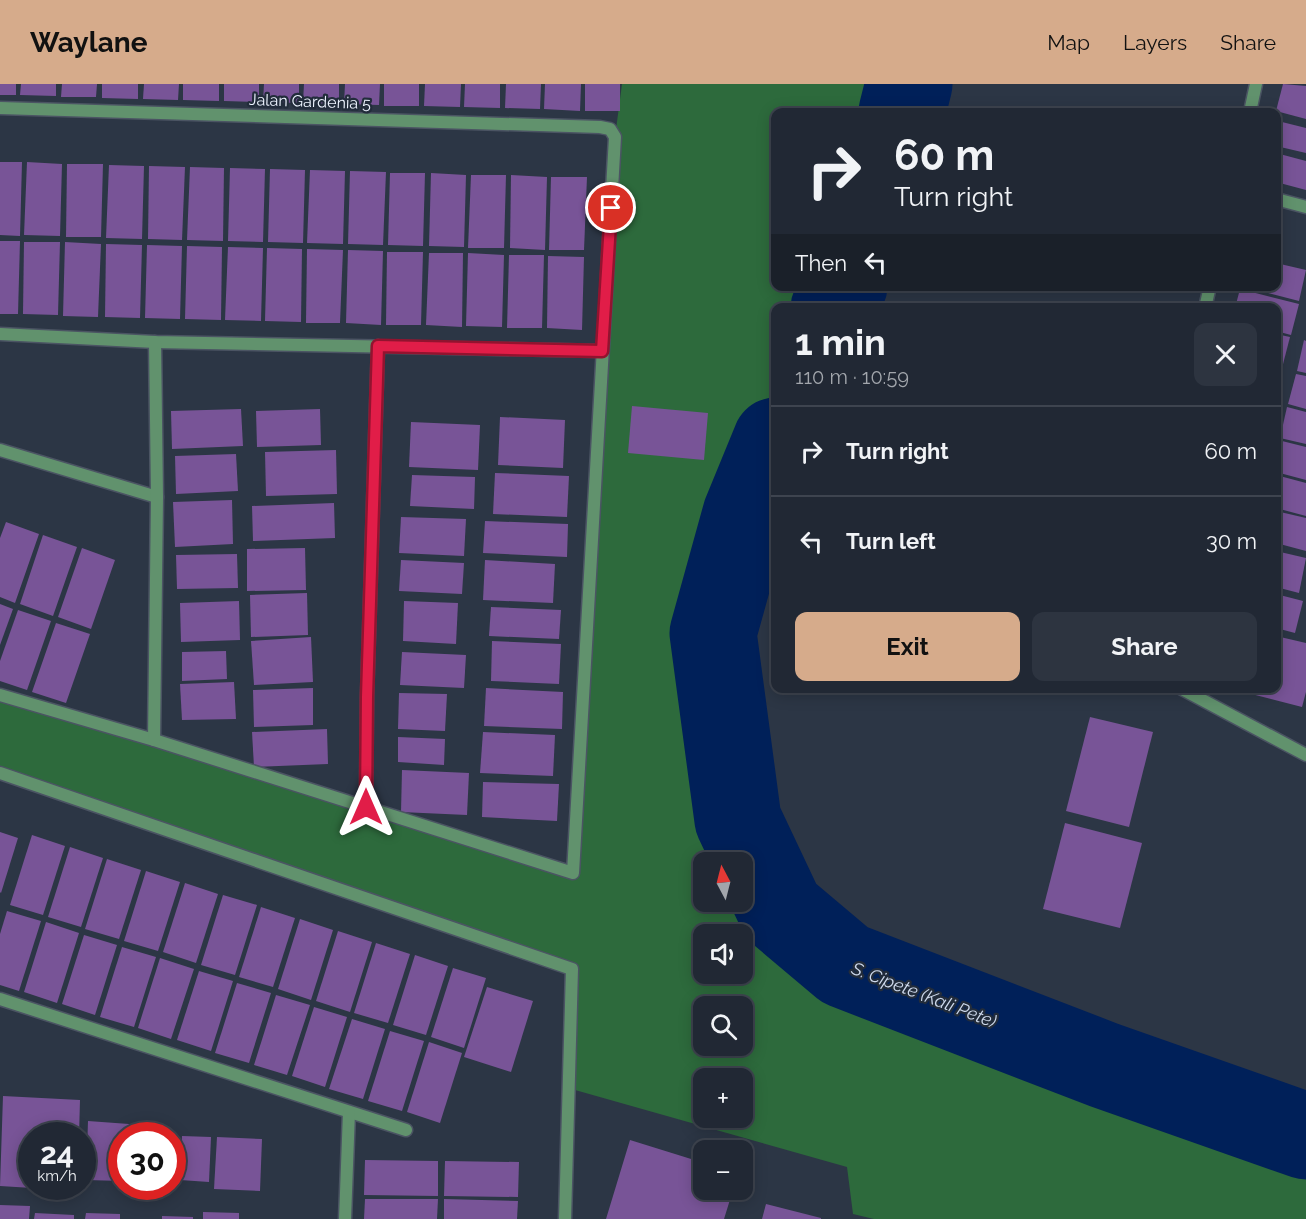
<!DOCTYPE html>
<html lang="en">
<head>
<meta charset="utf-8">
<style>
	body { margin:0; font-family:Raleway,sans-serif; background:#2d3440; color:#f1f3f6; height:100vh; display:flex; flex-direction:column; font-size:22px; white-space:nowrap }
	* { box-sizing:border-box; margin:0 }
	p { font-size:20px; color:#a2a6ac }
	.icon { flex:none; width:33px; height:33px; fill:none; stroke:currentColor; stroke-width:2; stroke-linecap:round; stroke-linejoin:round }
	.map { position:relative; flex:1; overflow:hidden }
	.drawer { position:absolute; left:771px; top:219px; width:510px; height:390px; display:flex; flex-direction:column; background:#212834; border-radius:12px; box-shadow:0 3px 15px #0003,0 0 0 2px #3e444f }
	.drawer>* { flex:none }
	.banner { position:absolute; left:771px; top:24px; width:510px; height:183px; border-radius:12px; box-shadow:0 3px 15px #0003,0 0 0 2px #3e444f; background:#212834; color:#f1f3f6; overflow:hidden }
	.needle { width:39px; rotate:353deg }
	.buttons { position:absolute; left:693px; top:768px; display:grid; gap:12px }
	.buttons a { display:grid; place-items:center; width:60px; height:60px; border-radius:12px; background:#212834; box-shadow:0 3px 15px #0003,0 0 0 2px #3e444f; font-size:30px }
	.speed { position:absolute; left:18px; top:1038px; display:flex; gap:12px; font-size:30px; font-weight:700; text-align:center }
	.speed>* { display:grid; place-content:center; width:78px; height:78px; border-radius:50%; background:#212834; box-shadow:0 3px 15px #0003,0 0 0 2px #3e444f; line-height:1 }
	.speed small { font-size:15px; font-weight:400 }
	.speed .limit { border:9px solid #d22; background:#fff; color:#111 }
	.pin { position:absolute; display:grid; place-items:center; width:51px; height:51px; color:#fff; margin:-26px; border:3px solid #fff; border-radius:50%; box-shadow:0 2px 6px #0007 }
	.me { position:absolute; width:66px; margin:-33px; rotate:0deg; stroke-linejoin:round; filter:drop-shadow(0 0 4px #0008) }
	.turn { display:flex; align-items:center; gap:21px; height:126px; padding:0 24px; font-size:27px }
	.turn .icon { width:78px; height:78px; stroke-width:2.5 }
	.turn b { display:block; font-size:42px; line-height:51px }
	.then { display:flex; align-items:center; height:57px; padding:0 24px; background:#0003; gap:12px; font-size:22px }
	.round { display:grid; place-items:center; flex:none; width:63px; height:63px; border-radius:12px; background:#2d3440 }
	.headline { display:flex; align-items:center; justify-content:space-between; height:102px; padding:0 24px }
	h1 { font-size:36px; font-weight:700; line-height:45px }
	.cta { display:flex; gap:12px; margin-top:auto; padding:12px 24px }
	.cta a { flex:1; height:69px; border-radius:12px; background:#d6ab8b; color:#111; font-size:24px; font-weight:700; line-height:69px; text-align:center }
	.cta a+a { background:#2d3440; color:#f1f3f6 }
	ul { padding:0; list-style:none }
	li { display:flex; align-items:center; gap:18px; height:90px; padding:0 24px; border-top:2px solid #3e444f }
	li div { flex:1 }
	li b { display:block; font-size:22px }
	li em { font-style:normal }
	header { display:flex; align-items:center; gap:36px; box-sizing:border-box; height:84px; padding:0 30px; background:#d6ab8b; color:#111 }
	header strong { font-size:28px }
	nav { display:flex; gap:33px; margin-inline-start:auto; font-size:21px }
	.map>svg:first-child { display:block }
	.green { fill:#2d6a3c; fill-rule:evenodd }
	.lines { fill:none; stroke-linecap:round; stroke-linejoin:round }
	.river { stroke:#002059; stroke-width:87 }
	.building { fill:#785497 }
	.street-casing { stroke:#4b5463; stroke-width:15 }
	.street { stroke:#61926d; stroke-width:12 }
	.route-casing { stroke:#92132f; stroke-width:15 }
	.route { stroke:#e11d48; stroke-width:10 }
	.labels { text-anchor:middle; stroke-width:4.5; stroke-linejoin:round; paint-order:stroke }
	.street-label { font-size:16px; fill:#edf3fe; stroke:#222c3b }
	.water-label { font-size:18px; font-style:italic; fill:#cfdaed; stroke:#222c3b }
</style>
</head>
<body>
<header>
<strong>Waylane</strong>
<nav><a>Map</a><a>Layers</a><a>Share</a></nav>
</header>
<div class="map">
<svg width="1306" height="1135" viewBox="0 0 1306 1135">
	<rect width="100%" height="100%" fill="#2c3645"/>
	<path class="green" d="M622,0h285l-6,28h-125v174l68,1 -9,20 -59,1 -1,135 -12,28 -50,162 25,187 43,91 64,54 461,165v89h-432l-21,-5 -6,-47 -279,-79 3,-119 -571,-196v-78l573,178 42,-736zM704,778h38v40h-38zM704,850h38v40h-38zM704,922h38v40h-38zM704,994h38v40h-38z"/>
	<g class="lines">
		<g class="river">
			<polyline points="902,28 909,0"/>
			<polyline points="834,224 844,202"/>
			<polyline points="776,357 746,430 713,549 738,736 781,827 845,881 1104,981 1306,1052"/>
		</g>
	</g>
	<g class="building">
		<rect x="0" y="0" width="16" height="11"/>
		<polygon points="21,0 56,0 56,12 20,11"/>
		<polygon points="62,0 97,0 96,13 61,13"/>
		<polygon points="102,0 138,0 138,15 102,14"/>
		<polygon points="144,0 179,0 178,16 143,15"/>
		<polygon points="183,0 219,0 219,17 183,16"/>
		<polygon points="224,0 259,0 259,18 224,17"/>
		<polygon points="264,0 299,0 299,19 263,18"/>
		<polygon points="304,0 339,0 339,20 303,19"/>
		<polygon points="345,0 380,0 379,21 344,20"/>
		<rect x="384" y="0" width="35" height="22"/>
		<polygon points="425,0 461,0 460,23 424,22"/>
		<polygon points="465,0 500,0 500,24 464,23"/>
		<polygon points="506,0 541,0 540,25 505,24"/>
		<polygon points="545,0 581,0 580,27 544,25"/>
		<rect x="585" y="0" width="35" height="27"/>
		<polygon points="1283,0 1306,2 1306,35 1276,27"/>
		<polygon points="1278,37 1306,44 1306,69 1276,62"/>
		<polygon points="1276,69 1306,77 1306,106 1276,98"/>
		<polygon points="0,78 22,78 20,152 0,151"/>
		<polygon points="27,78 62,80 60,152 24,151"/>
		<polygon points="67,80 103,80 101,153 66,153"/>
		<polygon points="109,81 144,82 142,155 106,154"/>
		<polygon points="149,82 185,83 182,156 148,155"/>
		<polygon points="190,83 224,84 223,157 187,156"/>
		<polygon points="230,84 265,85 263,158 228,157"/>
		<polygon points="270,85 305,86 303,159 268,158"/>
		<polygon points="310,86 345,87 343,160 307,159"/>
		<polygon points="350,87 386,88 383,161 348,160"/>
		<polygon points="390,89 425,89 423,162 388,161"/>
		<polygon points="431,89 466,91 464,163 429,162"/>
		<polygon points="471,91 506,91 504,164 468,164"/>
		<polygon points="511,91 547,93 545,166 510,164"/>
		<polygon points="551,93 587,93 584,166 549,166"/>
		<polygon points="0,157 20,157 18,230 0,230"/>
		<polygon points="24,158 60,158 58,231 23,230"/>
		<polygon points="65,158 101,160 98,233 63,232"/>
		<polygon points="106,160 142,161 140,234 105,233"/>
		<polygon points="147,161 182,162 180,235 145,234"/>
		<polygon points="187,162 222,163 221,236 185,235"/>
		<polygon points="228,163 263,164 261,237 225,236"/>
		<polygon points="267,164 302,165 301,238 265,237"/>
		<polygon points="307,165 343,166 340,239 306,239"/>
		<polygon points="348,166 383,167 381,241 346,239"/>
		<polygon points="387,168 423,168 421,241 386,241"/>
		<polygon points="429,169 463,169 462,243 426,241"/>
		<polygon points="468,169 504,171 502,243 466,242"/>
		<polygon points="509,171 544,171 542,244 507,244"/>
		<polygon points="548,172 584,173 582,246 547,244"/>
		<polygon points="1276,179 1306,186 1299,217 1245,203 1276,202"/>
		<polygon points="1240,205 1299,220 1291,251 1276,247 1276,224 1235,224"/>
		<polygon points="1276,250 1290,253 1282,284 1276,282"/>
		<polygon points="1304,256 1306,257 1306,289 1297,287"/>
		<polygon points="1276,285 1282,286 1277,304 1276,304"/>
		<polygon points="1296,290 1306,292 1306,325 1288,320"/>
		<polygon points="632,322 708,329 704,376 628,369"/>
		<polygon points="1287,323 1306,328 1306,360 1280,354"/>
		<polygon points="241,325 243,362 172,365 171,327"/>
		<polygon points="320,325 321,361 257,363 256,327"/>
		<polygon points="500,333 565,336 563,384 498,381"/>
		<polygon points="411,338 480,341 478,386 409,383"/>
		<polygon points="1278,356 1306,363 1306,396 1276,388"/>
		<polygon points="336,366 337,410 266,412 265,368"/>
		<polygon points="236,370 238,407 176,410 175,372"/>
		<polygon points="495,389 569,392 567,433 493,430"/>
		<polygon points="412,391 475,393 474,425 410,422"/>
		<polygon points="1276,391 1306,399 1306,432 1276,424"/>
		<polygon points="232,416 233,460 175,463 173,418"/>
		<polygon points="334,419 335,454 253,457 252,422"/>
		<polygon points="1276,427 1306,434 1306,467 1276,459"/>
		<polygon points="401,433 466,435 464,472 399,469"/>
		<polygon points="485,437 568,440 567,473 483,469"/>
		<polygon points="6,438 39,450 15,519 0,513 0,454"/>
		<polygon points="43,451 77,463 53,532 20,520"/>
		<polygon points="82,464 115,476 91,545 58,533"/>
		<polygon points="305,464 306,506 247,507 247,465"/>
		<polygon points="1276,467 1306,474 1299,509 1276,503"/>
		<polygon points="237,470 238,504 177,505 176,471"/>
		<polygon points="401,476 464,479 462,510 399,507"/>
		<polygon points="485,476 555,480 553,519 483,516"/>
		<polygon points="307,509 308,551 251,553 250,511"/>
		<polygon points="1276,510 1303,517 1295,549 1276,544"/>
		<polygon points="239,517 240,556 181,558 180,519"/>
		<polygon points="404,517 458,519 456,560 403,557"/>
		<polygon points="0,520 13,525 0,561"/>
		<polygon points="491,523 561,526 559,555 489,552"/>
		<polygon points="18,526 51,537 27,606 0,597 0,577"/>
		<polygon points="56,539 90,550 66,619 32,608"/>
		<polygon points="1276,552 1306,559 1306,608 1302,623 1232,605 1276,604"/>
		<polygon points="311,553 313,598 254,601 251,557"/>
		<polygon points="492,557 561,560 559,600 491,597"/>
		<polygon points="226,567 227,595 182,597 182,568"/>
		<polygon points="402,568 466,571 464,604 400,601"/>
		<polygon points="234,598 236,635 182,636 180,600"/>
		<polygon points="313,604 313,641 254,643 253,606"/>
		<polygon points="486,604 563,608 562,645 484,642"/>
		<polygon points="399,609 447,610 445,647 398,645"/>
		<polygon points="1090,633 1153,648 1129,743 1066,727"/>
		<polygon points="327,645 328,680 254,683 252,648"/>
		<polygon points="483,648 555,651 553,692 480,689"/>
		<polygon points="398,653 445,655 444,681 398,678"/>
		<polygon points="402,686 469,689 467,731 401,728"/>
		<polygon points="483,698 559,700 557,737 482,733"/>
		<polygon points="1065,739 1142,759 1120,844 1043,825"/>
		<polygon points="0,748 18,754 1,809 0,808"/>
		<polygon points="32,751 65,762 43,831 10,821"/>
		<polygon points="70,763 103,774 81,843 48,833"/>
		<polygon points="107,775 141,786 119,855 85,845"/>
		<polygon points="146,787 180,798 158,867 124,857"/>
		<polygon points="185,799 218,810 196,879 163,868"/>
		<polygon points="223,811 257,821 235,891 201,881"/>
		<polygon points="261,823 295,834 273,903 239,893"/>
		<polygon points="7,827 41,837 19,907 0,901 0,850"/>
		<polygon points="300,835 333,846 311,916 278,905"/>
		<polygon points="46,838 79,849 57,919 24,908"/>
		<polygon points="338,847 372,858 350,928 316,917"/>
		<polygon points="84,851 117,861 95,931 62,920"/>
		<polygon points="376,859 410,870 388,939 354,929"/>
		<polygon points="122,863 156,873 134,943 100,933"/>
		<polygon points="415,871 448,882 426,951 393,941"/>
		<polygon points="160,874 194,885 171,955 138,944"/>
		<polygon points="453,884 486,894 464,964 431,953"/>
		<polygon points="199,887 233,897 211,967 177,956"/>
		<polygon points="237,899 271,909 249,979 215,969"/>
		<polygon points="487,903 533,917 511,988 464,973"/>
		<polygon points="276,911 310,921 287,991 254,981"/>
		<polygon points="314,923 347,933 325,1003 292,992"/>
		<polygon points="352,935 385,945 363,1015 329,1005"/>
		<polygon points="390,947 424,957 402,1027 368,1017"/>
		<polygon points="429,958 462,969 440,1039 407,1028"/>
		<polygon points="3,1012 80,1016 79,1052 32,1052 32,1104 0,1102"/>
		<polygon points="88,1037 129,1040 129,1052 122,1052 122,1097 86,1096"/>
		<polygon points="134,1048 177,1050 177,1052 134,1052"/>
		<polygon points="182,1052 211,1053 209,1098 180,1096"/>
		<polygon points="217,1053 262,1055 260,1107 214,1105"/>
		<polygon points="630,1056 704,1079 704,1106 733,1106 724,1135 606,1135"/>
		<polygon points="365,1076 438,1077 438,1112 364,1111"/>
		<polygon points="445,1077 519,1078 518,1113 444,1112"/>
		<polygon points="47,1102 77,1102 77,1106 47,1104"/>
		<polygon points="365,1115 438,1115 437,1135 364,1135"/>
		<polygon points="444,1115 518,1117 517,1135 444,1135"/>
		<polygon points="766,1120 821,1134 821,1135 762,1135"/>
		<polygon points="0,1121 30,1122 29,1135 0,1135"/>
		<polygon points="203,1128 239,1129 239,1135 203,1135"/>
		<polygon points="35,1129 74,1131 74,1135 34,1135"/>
		<polygon points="86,1129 120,1130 120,1135 85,1135"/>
		<polygon points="162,1132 193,1133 193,1135 162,1135"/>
	</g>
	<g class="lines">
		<g class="street-casing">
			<g id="street">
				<polyline points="0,24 600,43 610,45 615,53 573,789 154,656 0,611"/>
				<polyline points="1250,28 1256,0"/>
				<polyline points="1276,115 1306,123"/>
				<polyline points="1205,224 1210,202"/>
				<polyline points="0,250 155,258 602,267"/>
				<polyline points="0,366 157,413"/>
				<polyline points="1180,604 1306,671"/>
				<polyline points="154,656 157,413 155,258"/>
				<polyline points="0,689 572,885 565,1135"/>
				<polyline points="366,723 367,613 378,262"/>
				<polyline points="0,915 406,1046"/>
				<polyline points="345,1135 349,1028"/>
			</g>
		</g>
		<use href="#street" class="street"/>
	</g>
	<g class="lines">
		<g class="route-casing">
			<polyline id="route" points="366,723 367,613 378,262 602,267 611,124"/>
		</g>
		<use href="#route" class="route"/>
	</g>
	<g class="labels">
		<g class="street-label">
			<text transform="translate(310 17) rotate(2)" y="6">Jalan Gardenia 5</text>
		</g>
		<g class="water-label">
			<text transform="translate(924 911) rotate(21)" y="6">S. Cipete (Kali Pete)</text>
		</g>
	</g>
</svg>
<div class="buttons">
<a><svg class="needle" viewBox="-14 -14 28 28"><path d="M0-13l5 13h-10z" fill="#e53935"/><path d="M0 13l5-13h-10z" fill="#a2a6ac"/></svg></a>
<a><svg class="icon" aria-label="sound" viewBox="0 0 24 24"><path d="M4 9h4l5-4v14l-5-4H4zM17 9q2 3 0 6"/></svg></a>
<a><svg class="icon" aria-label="search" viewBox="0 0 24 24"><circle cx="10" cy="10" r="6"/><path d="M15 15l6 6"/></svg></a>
<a>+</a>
<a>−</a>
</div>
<div class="speed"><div>24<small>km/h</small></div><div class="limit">30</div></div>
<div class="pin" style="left:611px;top:124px;background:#d93025"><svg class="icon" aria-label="arrive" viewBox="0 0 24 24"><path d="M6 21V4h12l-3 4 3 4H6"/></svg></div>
<svg class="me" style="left:366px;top:723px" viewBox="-20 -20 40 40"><path d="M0-17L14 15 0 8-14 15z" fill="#e11d48" stroke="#fff" stroke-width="4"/></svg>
<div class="banner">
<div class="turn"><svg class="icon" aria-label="right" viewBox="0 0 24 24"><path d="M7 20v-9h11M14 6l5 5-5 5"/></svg><div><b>60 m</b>Turn right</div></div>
<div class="then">Then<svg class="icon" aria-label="left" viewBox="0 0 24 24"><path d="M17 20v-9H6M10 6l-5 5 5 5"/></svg></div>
</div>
<section class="drawer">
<div class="headline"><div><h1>1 min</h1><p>110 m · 10:59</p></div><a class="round"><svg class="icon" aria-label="close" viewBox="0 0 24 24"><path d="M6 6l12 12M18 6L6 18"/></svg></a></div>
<ul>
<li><svg class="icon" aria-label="right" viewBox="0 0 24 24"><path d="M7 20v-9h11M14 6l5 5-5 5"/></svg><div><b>Turn right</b></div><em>60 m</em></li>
<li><svg class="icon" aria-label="left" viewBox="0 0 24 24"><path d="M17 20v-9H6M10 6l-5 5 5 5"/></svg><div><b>Turn left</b></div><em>30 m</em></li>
</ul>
<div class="cta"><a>Exit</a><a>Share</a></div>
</section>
</div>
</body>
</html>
